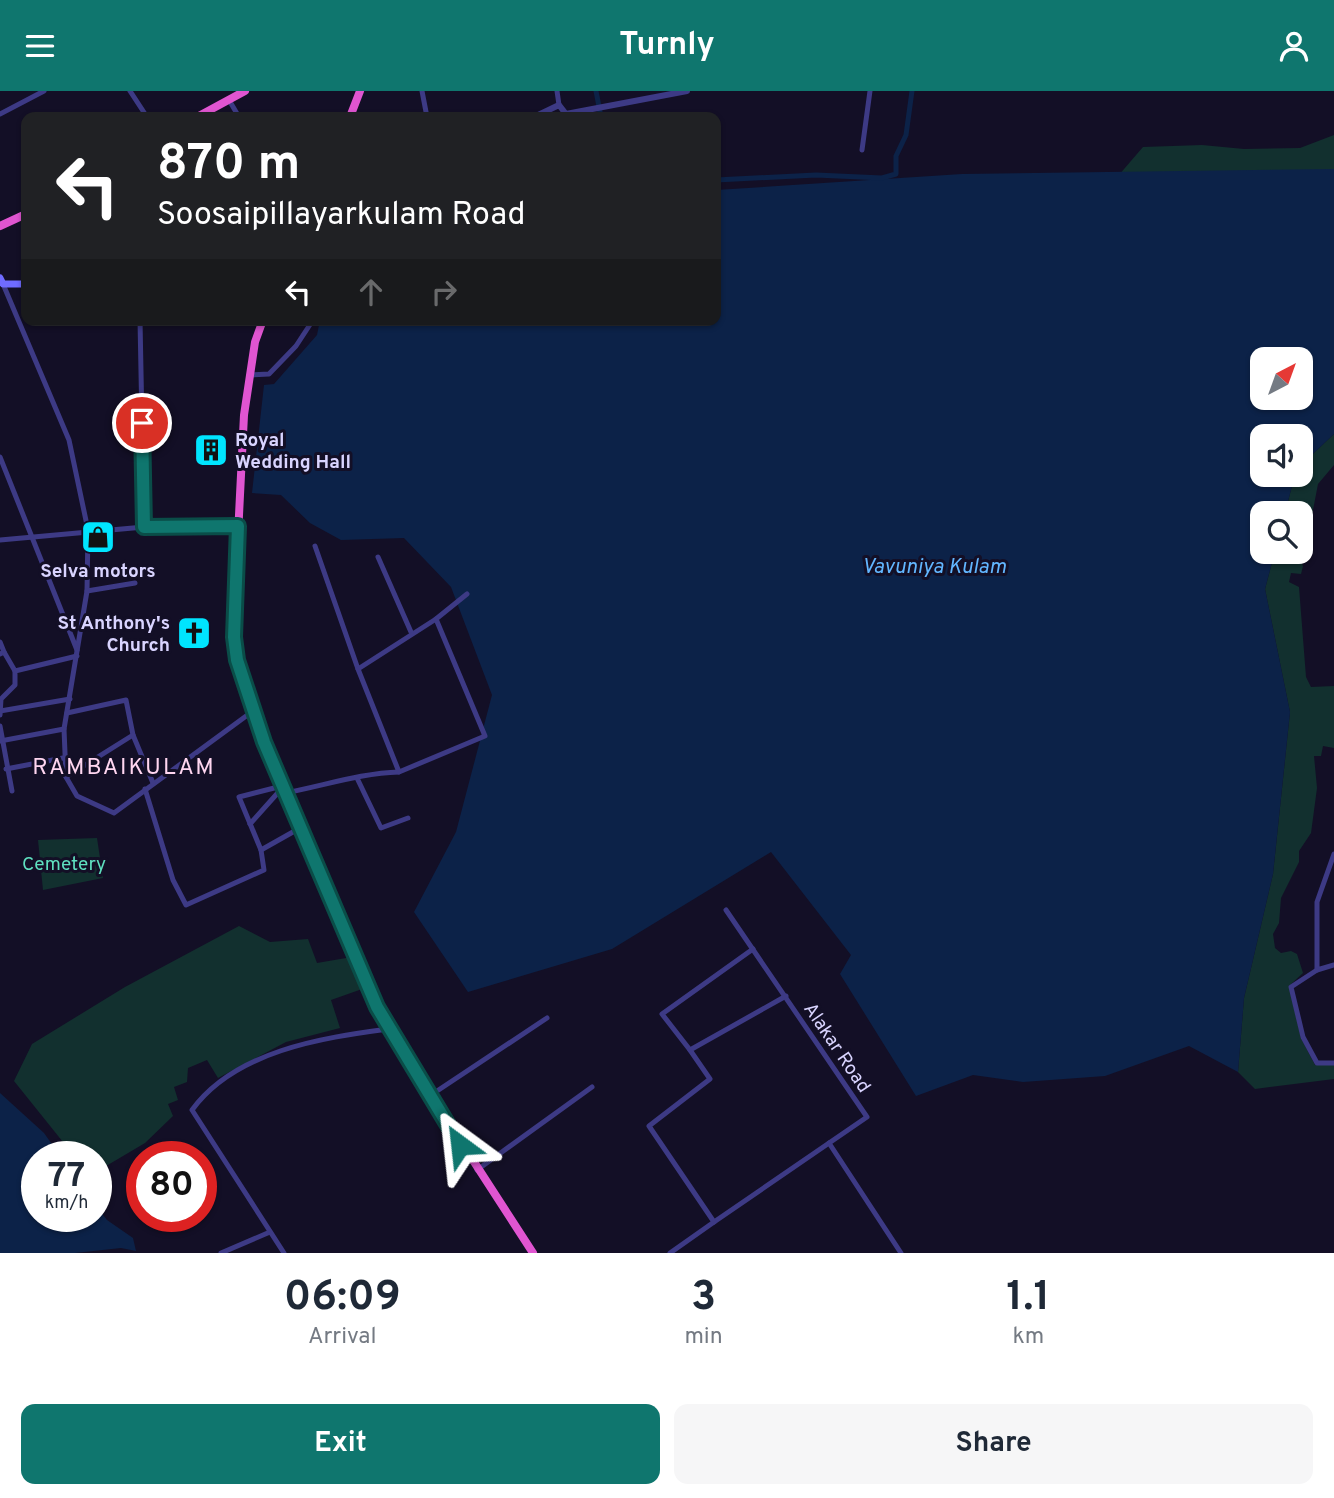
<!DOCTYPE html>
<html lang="en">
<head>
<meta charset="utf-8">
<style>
	body { margin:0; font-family:Overpass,sans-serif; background:#f6f6f7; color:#1f2937; height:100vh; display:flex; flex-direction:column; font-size:26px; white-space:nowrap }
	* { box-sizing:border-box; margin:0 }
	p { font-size:23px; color:#747a83 }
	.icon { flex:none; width:38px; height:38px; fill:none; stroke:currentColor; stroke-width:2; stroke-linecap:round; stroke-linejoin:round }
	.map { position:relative; height:1162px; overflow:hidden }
	.panel { display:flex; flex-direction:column; background:#fff; flex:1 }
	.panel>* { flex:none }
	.banner { position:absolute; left:21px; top:21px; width:700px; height:214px; border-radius:14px; box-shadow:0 2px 5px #0004; background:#202124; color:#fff; overflow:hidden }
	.needle { width:46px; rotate:41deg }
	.buttons { position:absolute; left:1250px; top:256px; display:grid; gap:14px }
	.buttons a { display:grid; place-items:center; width:63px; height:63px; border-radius:14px; background:#fff; box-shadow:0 2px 5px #0004; font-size:35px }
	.speed { position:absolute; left:21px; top:1050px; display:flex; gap:14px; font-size:35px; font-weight:700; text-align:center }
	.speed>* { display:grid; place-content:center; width:91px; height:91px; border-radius:50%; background:#fff; box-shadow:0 2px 5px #0004; line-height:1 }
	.speed small { font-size:18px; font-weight:400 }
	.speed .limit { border:10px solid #d22; background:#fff; color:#111 }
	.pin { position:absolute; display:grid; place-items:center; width:60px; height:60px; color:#fff; margin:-30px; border:4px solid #fff; border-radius:50%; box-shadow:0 2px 7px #0007 }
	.me { position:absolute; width:77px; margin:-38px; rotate:330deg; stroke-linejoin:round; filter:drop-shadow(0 0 5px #0008) }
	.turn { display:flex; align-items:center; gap:24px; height:147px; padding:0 21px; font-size:32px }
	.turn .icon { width:91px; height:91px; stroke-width:2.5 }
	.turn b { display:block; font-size:49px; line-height:60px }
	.lanes { display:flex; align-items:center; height:66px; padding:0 21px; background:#0003; justify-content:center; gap:35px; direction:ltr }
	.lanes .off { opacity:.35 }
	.eta { display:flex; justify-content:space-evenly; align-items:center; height:119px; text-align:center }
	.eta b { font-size:42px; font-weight:700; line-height:49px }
	.action { display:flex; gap:14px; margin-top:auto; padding:14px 21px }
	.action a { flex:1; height:80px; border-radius:14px; background:#0f766e; color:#fff; font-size:28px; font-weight:700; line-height:80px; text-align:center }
	.action a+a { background:#f6f6f7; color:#1f2937 }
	header { display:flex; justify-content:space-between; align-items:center; height:91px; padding:0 21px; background:#0f766e; color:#fff; font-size:32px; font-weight:700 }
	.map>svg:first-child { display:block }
	.green { fill:#12302f }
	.water { fill:#0c2248; fill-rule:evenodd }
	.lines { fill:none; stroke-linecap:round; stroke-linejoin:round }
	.canal { stroke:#0c2248; stroke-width:5 }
	.minor { stroke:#3d3a85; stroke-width:5 }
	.tertiary { stroke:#3d3a85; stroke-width:6 }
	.secondary { stroke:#6f6bff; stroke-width:7 }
	.trunk { stroke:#e055d1; stroke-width:8 }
	.route-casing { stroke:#0a4d48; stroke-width:18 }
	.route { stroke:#0f766e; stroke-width:12 }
	.labels { text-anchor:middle; stroke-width:6; stroke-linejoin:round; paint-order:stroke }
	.poi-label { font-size:19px; font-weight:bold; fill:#d9d4ff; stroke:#130f26; text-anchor:start }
	.park-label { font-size:19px; fill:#5fe0c0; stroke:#130f26 }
	.street-label { font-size:19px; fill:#d9d4ff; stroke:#130f26 }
	.water-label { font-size:21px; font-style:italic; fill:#62b6ff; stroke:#130f26 }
	.quarter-label { font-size:23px; letter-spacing:2px; fill:#ffd6f0; stroke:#130f26 }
</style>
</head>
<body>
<header><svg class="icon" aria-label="menu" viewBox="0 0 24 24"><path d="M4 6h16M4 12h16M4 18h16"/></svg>Turnly<svg class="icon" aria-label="person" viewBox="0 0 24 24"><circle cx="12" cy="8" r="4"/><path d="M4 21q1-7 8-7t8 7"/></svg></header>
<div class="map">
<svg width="1334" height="1162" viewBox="0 0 1334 1162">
	<rect width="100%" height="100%" fill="#130f26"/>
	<g class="green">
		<polygon points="1334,44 1334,96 1118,85 1143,56 1202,54 1244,58 1300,57"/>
		<polygon points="1334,343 1334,374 1318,393 1308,445 1300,452 1300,422 1285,422 1295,383 1300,383 1300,375"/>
		<polygon points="1275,460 1296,460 1303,475 1301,483 1291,482 1289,491 1299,496 1306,586 1311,596 1334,595 1334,657 1323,655 1321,665 1314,665 1317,697 1311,742 1299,760 1299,771 1281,807 1279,832 1273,843 1275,857 1281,862 1291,860 1297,863 1303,882 1289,895 1301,947 1315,974 1334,974 1334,988 1255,998 1238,981 1244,907 1273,783 1290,621 1265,498"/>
		<polygon points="97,747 103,787 43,799 38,749"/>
		<polygon points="239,835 270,851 308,848 317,872 352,866 365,897 331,909 340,937 286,951 218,987 207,969 188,977 187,991 174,996 178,1009 168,1013 173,1025 145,1052 96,1081 96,1066 75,1066 14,990 32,953 125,896"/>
	</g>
	<g class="water">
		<path d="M1334,78v265l-34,32v-30h-38v38h33l-10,39h-23v38h13l-10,38 25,123 -17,162 -29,124 -6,74 -49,-26 -84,30 -82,6 -50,-7 -57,21 -76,-122 11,-19 -80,-103 -159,97 -144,43 -54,-80 42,-80 36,-137 -41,-108 -47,-49 -63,2 -31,-17 -29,-28 -29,-2 12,-108 10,-1 43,-49 3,-15h396v-130l246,-16zM1262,268h38v38h-38z"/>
		<polygon points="0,1002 44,1042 61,1066 37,1066 37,1125 96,1125 96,1115 107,1129 133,1147 136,1160 121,1157 75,1162 0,1162"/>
	</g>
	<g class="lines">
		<g class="canal">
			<polyline points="596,0 601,26"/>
			<polyline points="716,89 816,84 882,87 896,83 896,65 906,44 912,0"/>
		</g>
		<g class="minor">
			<polyline points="130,0 147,26"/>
			<polyline points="422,0 427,26"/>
			<polyline points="557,0 559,14"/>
			<polyline points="229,9 239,26"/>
			<polyline points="0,23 44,0"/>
			<polyline points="862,59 870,0"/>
			<polyline points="3,193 69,349 88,439 87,500 64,638 66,686 77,705 114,722 253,620"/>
			<polyline points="140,229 144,436"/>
			<polyline points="249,284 269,283 296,255 313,229"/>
			<polyline points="0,366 77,559"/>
			<polyline points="0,449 144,436 238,435"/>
			<polyline points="315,455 358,578"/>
			<polyline points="378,466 411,541"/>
			<polyline points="87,500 135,492"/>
			<polyline points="0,551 4,561 0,563"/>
			<polyline points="4,561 15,580"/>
			<polyline points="0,620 70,608"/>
			<polyline points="67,622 126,609 133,644 153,692"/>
			<polyline points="0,624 1,608 15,594 15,580 77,565"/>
			<polyline points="0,635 12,700"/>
			<polyline points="0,650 64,638"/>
			<polyline points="6,678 63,667"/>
			<polyline points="399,681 485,645 436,528"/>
			<polyline points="66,686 133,644"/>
			<polyline points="357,687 381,737 408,727"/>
			<polyline points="145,698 173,789 186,814 264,779 261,759 239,706 282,695"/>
			<path d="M285,702c38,-7 76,-20 114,-21l-41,-103 78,-50 31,-25"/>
			<polyline points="250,733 283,696"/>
			<polyline points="261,759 300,737"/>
			<polyline points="1334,763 1317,811 1317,879 1334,874"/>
			<polyline points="1317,879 1291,896 1303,946 1317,972 1334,972"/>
			<polyline points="690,959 662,923 753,858"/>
			<polyline points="431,1004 547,927"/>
			<polyline points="829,1052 901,1162"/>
			<polyline points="477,1079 592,996"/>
			<polyline points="714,1131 867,1026 726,819"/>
			<polyline points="221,1162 270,1141"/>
			<path d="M284,1162l-92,-143c43,-59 129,-72 196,-81"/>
			<polyline points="670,1162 714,1131 649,1035 710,988 690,959 786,905"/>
		</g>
		<polyline class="tertiary" points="534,26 559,14 566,23 687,0"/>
		<polyline class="secondary" points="0,187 3,193 26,193"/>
		<g class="trunk">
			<polyline points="197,26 245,0"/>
			<polyline points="350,26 360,0"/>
			<polyline points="0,135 26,123"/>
			<polyline points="263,229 255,251 244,324 234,524 238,569 264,651 388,938 533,1162"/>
		</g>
	</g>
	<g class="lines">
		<g class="route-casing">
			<polyline id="route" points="142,332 144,436 238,435 234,546 237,569 264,651 377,916 460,1054"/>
		</g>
		<use href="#route" class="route"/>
	</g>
	<defs>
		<g id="building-square" transform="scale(1.75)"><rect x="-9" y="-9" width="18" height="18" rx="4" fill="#00e5ff" stroke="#130f26"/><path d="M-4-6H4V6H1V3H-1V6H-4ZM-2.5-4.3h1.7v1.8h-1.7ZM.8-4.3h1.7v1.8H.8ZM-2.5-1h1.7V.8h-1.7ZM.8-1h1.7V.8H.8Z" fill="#111"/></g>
		<g id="shop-square" transform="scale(1.75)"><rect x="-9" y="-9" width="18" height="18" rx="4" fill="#00e5ff" stroke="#130f26"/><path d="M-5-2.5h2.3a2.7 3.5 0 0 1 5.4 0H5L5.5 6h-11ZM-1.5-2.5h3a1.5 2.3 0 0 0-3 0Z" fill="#111"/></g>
		<g id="church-square" transform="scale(1.75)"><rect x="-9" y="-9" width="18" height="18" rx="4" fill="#00e5ff" stroke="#130f26"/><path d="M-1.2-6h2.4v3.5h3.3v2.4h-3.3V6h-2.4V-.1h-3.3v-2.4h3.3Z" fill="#111"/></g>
	</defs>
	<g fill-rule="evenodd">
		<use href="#building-square" x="211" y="359"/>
		<use href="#shop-square" x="98" y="446"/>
		<use href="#church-square" x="194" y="542"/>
	</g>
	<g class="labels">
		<g class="poi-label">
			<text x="235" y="355">Royal<tspan x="235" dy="22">Wedding Hall</tspan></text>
			<text x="98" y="486" text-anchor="middle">Selva motors</text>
			<text x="170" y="538" text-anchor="end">St Anthony's<tspan x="170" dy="22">Church</tspan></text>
		</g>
		<g class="park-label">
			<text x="64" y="779">Cemetery</text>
		</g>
		<g class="street-label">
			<text transform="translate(838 956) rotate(56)" y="7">Alakar Road</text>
		</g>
		<g class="water-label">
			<text x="934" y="482">Vavuniya Kulam</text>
		</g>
		<g class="quarter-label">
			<text x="124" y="683">RAMBAIKULAM</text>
		</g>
	</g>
</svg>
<div class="buttons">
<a><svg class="needle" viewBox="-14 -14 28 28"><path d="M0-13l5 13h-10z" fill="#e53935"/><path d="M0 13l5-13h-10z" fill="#747a83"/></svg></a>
<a><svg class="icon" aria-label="sound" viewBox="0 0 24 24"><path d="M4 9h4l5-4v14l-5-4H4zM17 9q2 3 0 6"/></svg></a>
<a><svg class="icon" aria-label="search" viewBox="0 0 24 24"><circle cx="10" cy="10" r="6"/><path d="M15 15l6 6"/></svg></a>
</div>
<div class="speed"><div>77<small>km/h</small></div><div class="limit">80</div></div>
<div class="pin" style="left:142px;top:332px;background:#d93025"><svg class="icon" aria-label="arrive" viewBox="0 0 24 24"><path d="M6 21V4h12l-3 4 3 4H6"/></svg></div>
<svg class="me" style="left:460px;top:1054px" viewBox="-20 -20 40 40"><path d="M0-17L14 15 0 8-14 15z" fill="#0f766e" stroke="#fff" stroke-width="4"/></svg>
<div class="banner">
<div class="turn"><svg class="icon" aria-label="left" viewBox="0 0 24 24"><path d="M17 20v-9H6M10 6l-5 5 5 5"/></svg><div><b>870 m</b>Soosaipillayarkulam Road</div></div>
<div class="lanes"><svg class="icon" aria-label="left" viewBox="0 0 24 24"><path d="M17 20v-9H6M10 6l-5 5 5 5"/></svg><svg class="icon off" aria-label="ahead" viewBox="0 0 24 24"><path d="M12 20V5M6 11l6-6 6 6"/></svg><svg class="icon off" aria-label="right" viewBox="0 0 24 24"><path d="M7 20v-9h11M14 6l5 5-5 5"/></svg></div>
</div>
</div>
<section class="panel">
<div class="eta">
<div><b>06:09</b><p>Arrival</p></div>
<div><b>3</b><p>min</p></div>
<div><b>1.1</b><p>km</p></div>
</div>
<div class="action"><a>Exit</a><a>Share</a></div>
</section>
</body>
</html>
